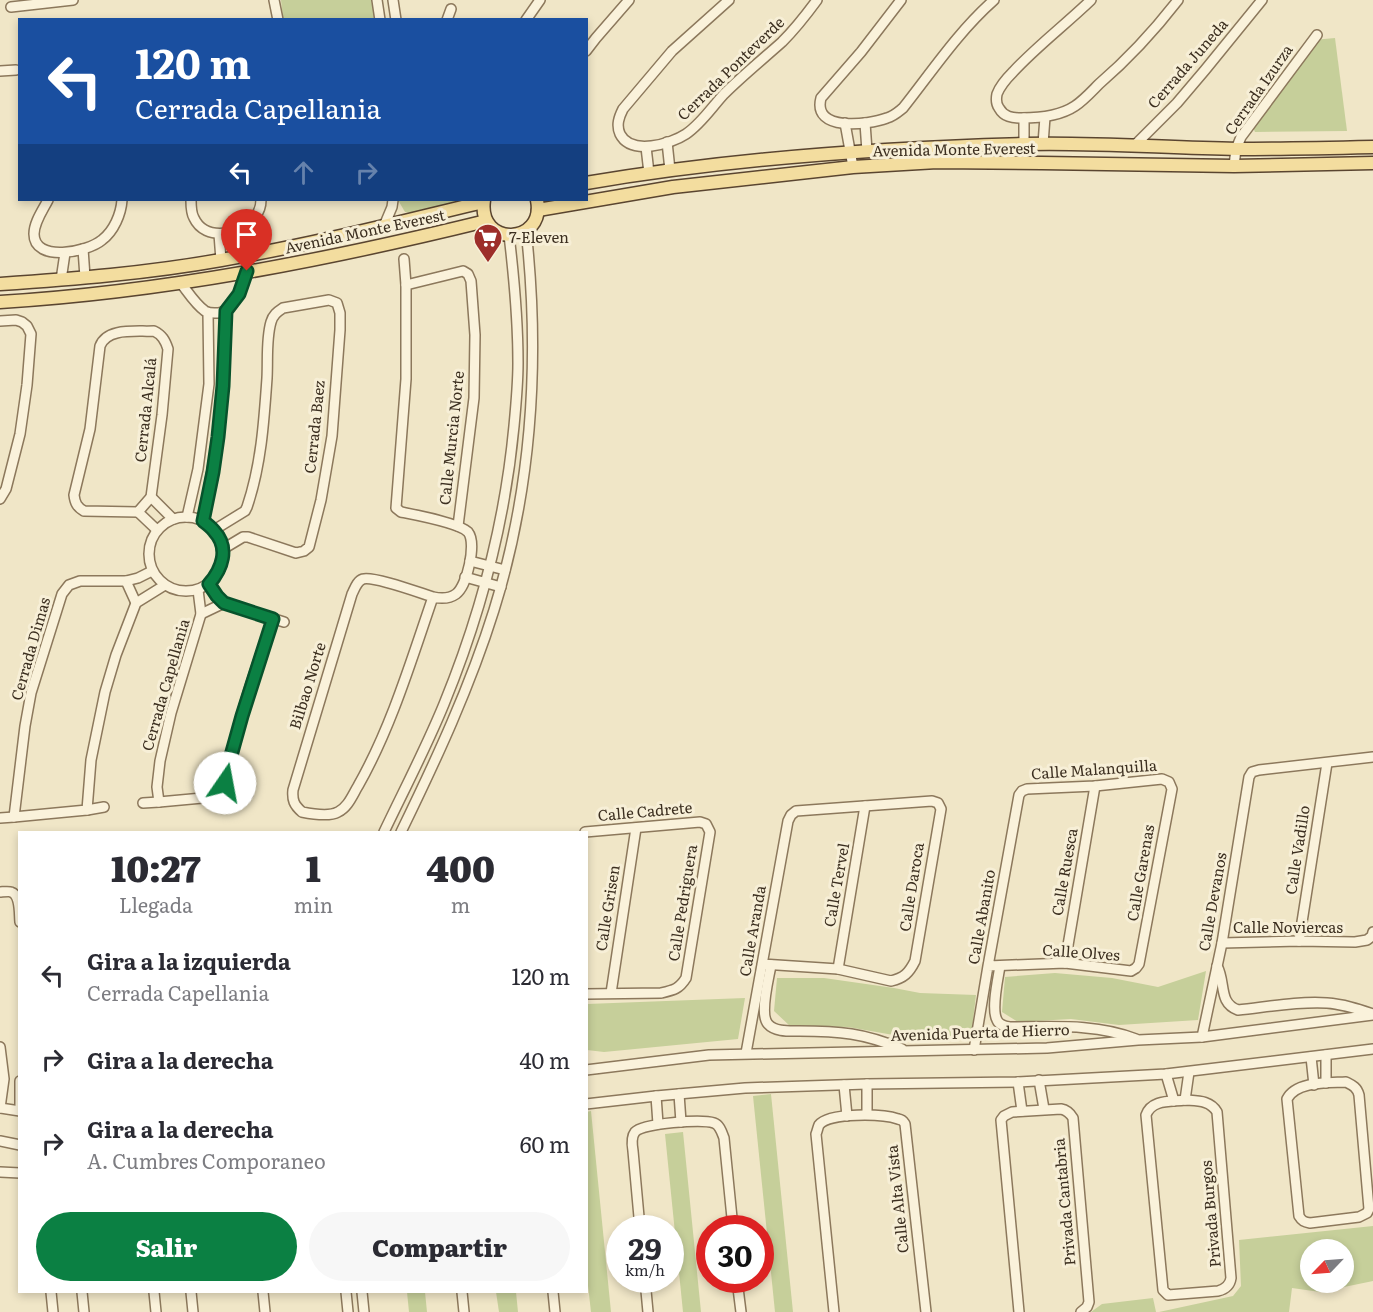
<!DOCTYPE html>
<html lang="es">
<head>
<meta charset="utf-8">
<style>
	body { margin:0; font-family:Literata,serif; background:#f7f7f7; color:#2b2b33; height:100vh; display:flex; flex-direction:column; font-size:22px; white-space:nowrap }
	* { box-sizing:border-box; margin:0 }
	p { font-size:20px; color:#7c7c81 }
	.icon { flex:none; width:33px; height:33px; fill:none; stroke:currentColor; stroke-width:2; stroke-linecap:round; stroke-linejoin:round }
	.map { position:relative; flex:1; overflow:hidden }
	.panel { position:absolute; left:18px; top:831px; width:570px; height:462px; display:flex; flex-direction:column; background:#fff; border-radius:0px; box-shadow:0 3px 9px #0003 }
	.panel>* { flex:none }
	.banner { position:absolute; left:18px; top:18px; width:570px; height:183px; border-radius:0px; box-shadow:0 3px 9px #0003; background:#1a4fa0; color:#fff; overflow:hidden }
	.needle { width:39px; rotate:245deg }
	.controls { position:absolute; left:1300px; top:1239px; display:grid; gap:12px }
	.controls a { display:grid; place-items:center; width:54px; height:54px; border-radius:50%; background:#fff; box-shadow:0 3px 9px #0003; font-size:30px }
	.speed { position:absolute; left:606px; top:1215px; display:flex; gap:12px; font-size:30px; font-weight:700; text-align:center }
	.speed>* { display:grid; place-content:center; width:78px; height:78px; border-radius:50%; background:#fff; box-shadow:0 3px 9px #0003; line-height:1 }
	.speed small { font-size:15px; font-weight:400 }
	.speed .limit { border:9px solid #d22; background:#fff; color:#111 }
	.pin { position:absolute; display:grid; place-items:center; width:51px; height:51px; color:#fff; margin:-62px -26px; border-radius:50% 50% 50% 0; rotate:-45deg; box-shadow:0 0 6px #0007 }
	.pin .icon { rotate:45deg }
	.me { position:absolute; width:66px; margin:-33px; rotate:12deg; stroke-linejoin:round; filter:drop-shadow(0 0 4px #0008) }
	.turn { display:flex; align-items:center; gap:21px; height:126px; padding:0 18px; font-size:27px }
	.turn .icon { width:78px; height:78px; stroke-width:2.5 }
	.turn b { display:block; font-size:42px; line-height:51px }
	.lanes { display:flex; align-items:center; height:57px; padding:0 18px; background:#0003; justify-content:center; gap:30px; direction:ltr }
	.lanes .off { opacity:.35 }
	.eta { display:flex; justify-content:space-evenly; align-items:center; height:102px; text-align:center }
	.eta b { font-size:36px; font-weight:800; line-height:42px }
	.primary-button { display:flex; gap:12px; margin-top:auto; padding:12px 18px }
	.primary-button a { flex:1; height:69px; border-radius:36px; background:#0b8043; color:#fff; font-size:24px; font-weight:800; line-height:69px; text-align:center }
	.primary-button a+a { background:#f7f7f7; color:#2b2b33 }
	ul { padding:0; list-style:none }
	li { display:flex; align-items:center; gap:18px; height:84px; padding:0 18px }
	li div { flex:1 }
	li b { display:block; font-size:22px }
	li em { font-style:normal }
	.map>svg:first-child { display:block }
	.green { fill:#c6cf9a; fill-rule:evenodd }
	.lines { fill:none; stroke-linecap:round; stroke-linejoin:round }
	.minor-casing { stroke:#8c785c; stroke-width:12 }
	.major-casing { stroke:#5a4530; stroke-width:15 }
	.minor { stroke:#faf2db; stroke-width:9 }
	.major { stroke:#f3dd9f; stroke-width:12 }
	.route-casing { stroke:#07532c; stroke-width:15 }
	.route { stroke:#0b8043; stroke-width:10 }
	.labels { text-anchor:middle; stroke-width:6; stroke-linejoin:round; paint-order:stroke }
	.street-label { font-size:15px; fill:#3c2f20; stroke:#f7efd7 }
	.poi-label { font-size:15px; fill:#3c2f20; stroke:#f7efd7; text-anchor:start }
</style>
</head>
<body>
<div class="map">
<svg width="1373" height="1312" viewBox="0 0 1373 1312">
	<rect width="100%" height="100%" fill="#f0e6c7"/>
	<g class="green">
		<polygon points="281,0 371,0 375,19 283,19"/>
		<polygon points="1335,38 1347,131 1255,132 1251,123 1313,40"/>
		<polygon points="398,200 462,200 444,209 420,214 405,212"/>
		<polygon points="1206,971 1198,1020 1119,1025 1071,1019 1018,1022 1002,1012 1005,977 1055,973 1112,978 1158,987"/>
		<polygon points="777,978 824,978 894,988 920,993 976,995 971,1038 899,1036 848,1027 790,1026 774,1011"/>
		<polygon points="745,998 738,1039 604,1052 587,1050 587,1004"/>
		<polygon points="771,1094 793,1312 775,1312 753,1096"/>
		<polygon points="591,1111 611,1312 591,1312 586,1268 586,1112"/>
		<polygon points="683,1132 701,1312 683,1312 665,1134"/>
		<path d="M1373,1226v55l-53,11 -28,-4 -3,24h-130l74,-16 8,-10 -2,-46zM1311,1250h33v32h-33z"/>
		<polygon points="407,1292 425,1292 427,1312 409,1312"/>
		<polygon points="496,1292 516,1292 518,1312 499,1312"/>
		<polygon points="1153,1298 1156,1312 1091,1312 1102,1304"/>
	</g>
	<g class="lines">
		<g class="minor-casing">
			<g id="minor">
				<polyline points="274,0 278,20"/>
				<polyline points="377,0 380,20"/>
				<polyline points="393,0 396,20"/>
				<path d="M729,0l-57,51 -49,58c-4,8 -7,16 -3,25 11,22 51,10 66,0 15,-10 26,-27 38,-40 18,-18 39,-35 58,-52 13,-13 24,-27 35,-42"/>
				<path d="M901,0l-40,52 -40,46c-9,34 47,27 66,20 7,-2 11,-6 16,-10 30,-38 55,-76 91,-108"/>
				<path d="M1091,0c-26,25 -54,46 -78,72 -6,6 -13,14 -16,22 -1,5 -1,10 2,14 5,9 13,10 23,10 18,0 38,-2 53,-12 9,-6 17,-15 24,-22 29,-25 55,-53 79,-84"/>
				<polyline points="11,7 73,0"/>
				<polyline points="447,20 451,9"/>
				<polyline points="526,20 540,0"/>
				<polyline points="586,51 596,38 629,0"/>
				<polyline points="0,71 16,70"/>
				<polyline points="1024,118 1024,144"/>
				<polyline points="845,123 853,167"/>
				<polyline points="865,123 867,151"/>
				<polyline points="667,142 670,170"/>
				<polyline points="1043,144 1045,117"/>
				<polyline points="1135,145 1177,103 1205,70 1262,0"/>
				<polyline points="646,147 649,173"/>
				<polyline points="1234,166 1236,149 1241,137 1317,35"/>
				<path d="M48,200c-5,10 -14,22 -14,34 0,29 54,18 68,6 12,-9 19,-26 20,-40"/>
				<path d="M191,200c0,6 0,13 3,18 11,24 48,17 61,-1 4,-5 6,-11 6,-17"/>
				<polyline points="384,226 392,207 393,200"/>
				<polyline points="238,230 242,256"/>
				<polyline points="219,234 221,260"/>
				<polyline points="83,249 85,277"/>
				<path d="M404,259l2,26v94l-10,129 5,4c15,3 58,11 67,20 9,11 -1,54 -12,62 -7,5 -14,5 -23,3 -13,-4 -59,-21 -70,-18 -6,2 -8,9 -11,15l-59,196c-1,10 1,15 9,22 10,2 27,5 36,0 10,-5 14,-16 20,-26 33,-58 53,-125 75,-189"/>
				<polyline points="61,280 65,253"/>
				<path d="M180,282c8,10 15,22 25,29 5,3 9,2 14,2 17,-3 23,-28 28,-42"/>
				<polyline points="406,285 463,271 468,274 471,281 475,335 474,398 458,526"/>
				<polyline points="0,321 16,320 22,322 27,326 31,334 27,385 20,434 6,489 0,499"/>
				<path d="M154,331c8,4 11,9 14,18l-6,66 -11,82 -13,15 -54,-1c-7,-4 -9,-8 -10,-16l16,-66 10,-83c7,-19 37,-14 54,-15z"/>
				<polyline points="151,497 173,519"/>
				<polyline points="138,512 157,530"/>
				<circle cx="186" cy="554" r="37"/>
				<polyline points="187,517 198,469 209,384 208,313"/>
				<polyline points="203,521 218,437 223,386 226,311"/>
				<path d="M214,530l31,-19 2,-4c14,-41 17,-85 20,-129 1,-19 -1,-39 4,-56 2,-7 6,-10 12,-14l46,-8 8,3 3,10v17l-8,106 -11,64 -12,47 -5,4 -8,2 -48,-16h-5l-20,12"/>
				<polyline points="470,561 505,570"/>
				<polyline points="152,571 138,578 126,581 80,581 69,585 62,594 31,693 25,726 14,817 87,810 91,760 105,692 116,655 136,603 165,585"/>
				<polyline points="465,577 501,587"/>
				<polyline points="126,581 136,603"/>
				<polyline points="209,584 217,596 224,603 284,622"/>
				<path d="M198,590l3,24 -30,99 -11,48 -3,26 2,15 65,-6c8,-60 29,-120 49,-177"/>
				<polyline points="201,614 224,603"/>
				<polyline points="224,796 248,794"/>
				<polyline points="143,803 159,802"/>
				<polyline points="87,810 104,807"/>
				<polyline points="0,818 14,817"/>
				<path d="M384,832c20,-42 42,-84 60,-128 36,-88 61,-182 70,-278 2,-21 4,-42 4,-63 0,-43 -4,-86 -9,-128"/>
				<path d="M401,832c35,-72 69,-145 93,-222 38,-123 46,-253 32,-380"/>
				<path d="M585,832l115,-10 6,2 4,8 -24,146c-7,11 -12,12 -25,15l-75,1"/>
				<path d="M0,892c2,0 9,-1 11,0 10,3 8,22 9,30"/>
				<polyline points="1299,941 1327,763"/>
				<polyline points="1222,943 1299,941 1355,942 1367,940 1372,936 1373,932"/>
				<polyline points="1065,963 1095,786"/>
				<path d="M771,965c-2,13 -12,49 -3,59 7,8 21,7 31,7 40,0 65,2 103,18"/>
				<path d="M1000,966c-2,13 -9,43 -3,54 2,5 7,6 12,7 43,0 86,-4 127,12"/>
				<path d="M1217,966c9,16 1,37 21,44 29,-3 60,-9 89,-7 16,1 31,6 46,11"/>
				<polyline points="838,969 865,806"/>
				<polyline points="611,993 636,828"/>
				<polyline points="1202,1037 1222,943 1249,777 1252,772 1259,770 1373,757"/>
				<polyline points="0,1047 4,1079 0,1108"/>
				<polyline points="974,1050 988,966 1019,795 1022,791 1027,789 1095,786 1162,779 1169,782 1172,789 1139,964 1136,968 1131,971 1065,963 988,966"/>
				<path d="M746,1053l42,-232 3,-6 5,-4 136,-10 6,2 3,6 -26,152c-6,12 -11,17 -24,20l-53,-12 -76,-5"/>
				<polyline points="1326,1055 1326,1083"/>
				<polyline points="1311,1057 1314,1085"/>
				<polyline points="586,1070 709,1055 1047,1048 1138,1040 1202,1037 1373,1015"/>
				<polyline points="1166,1074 1174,1101"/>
				<polyline points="1039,1080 1044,1109"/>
				<polyline points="20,1081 20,1107"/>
				<polyline points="1018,1082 1022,1111"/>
				<path d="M1346,1082c6,3 11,5 13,13l10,114 -2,4 -8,4 -49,6c-6,-1 -8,-2 -11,-7l-12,-117c9,-18 41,-16 59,-17z"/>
				<polyline points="867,1084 867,1114"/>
				<polyline points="844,1085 847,1116"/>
				<polyline points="679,1094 681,1122"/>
				<polyline points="656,1096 658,1124"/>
				<path d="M1185,1100c12,1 25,0 32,12l14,166c-1,7 -5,11 -13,13l-50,4 -5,-5 -17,-175c6,-16 25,-13 39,-15z"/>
				<polyline points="1185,1100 1189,1072"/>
				<polyline points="586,1104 656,1096 745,1088 867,1084 1018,1082 1166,1074 1373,1049"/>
				<polyline points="0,1108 20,1111"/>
				<polyline points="0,1141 20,1145"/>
				<polyline points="0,1172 20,1173"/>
				<path d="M640,1228l-7,-77c-1,-6 -2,-14 2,-19 8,-9 67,-13 79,-9 6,2 8,10 10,15l9,90"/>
				<polyline points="645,1280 648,1312"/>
				<polyline points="737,1280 741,1312"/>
				<polyline points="51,1292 53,1312"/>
				<polyline points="82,1292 84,1312"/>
				<polyline points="154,1292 156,1312"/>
				<polyline points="191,1292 193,1312"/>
				<polyline points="263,1292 265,1312"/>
				<polyline points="346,1292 348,1312"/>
				<polyline points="362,1292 364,1312"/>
				<polyline points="462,1292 464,1312"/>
				<polyline points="553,1292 555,1312"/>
				<path d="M834,1312l-18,-178c1,-2 2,-7 3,-9 10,-13 64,-11 79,-6 5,1 5,2 7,5l21,188"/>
				<path d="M1019,1312l-18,-192 3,-4 8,-4 49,-3c6,1 9,4 12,9l16,184 -2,5 -6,5"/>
			</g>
		</g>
		<g class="major-casing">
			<g id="major">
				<path d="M586,183c145,-25 292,-35 438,-39 71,-2 142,4 213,5 45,0 91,-1 136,-2"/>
				<path d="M484,200c-7,48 62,45 53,0"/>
				<polyline points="538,210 673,187 853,167 937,162 1042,163 1234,166 1373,163"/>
				<path d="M0,284c74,-5 148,-11 221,-24 89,-15 175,-37 262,-58"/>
				<path d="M0,302c164,-10 327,-42 486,-81"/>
			</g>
		</g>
		<use href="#minor" class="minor"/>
		<use href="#major" class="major"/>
	</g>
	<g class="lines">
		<g class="route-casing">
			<path id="route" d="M225,783l2,-13 15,-54 31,-97 -49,-16 -7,-7 -8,-12c13,-15 21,-36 5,-53 -3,-4 -7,-7 -11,-10l10,-49 5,-35 5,-51 3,-75 13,-17 8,-23"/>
		</g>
		<use href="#route" class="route"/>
	</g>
	<defs>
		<g id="supermarket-pin" transform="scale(1.5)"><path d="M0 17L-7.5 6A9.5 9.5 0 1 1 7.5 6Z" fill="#9d2e2a" stroke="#f7efd7"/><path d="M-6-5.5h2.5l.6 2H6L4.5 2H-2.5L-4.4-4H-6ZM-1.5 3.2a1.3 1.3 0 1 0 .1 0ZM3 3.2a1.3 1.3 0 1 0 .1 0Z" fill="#fff"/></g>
	</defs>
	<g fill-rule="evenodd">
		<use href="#supermarket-pin" x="488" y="238"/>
	</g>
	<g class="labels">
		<g class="street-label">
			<text transform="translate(1188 64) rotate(-49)" y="5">Cerrada Juneda</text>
			<text transform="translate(731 69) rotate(-44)" y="5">Cerrada Ponteverde</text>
			<text transform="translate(1259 90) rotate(-55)" y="5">Cerrada Izurza</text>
			<text transform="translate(954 150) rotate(-1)" y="5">Avenida Monte Everest</text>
			<text transform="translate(365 232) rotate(-12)" y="5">Avenida Monte Everest</text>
			<text transform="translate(146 410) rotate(-84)" y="5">Cerrada Alcalá</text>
			<text transform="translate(315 427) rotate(-84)" y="5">Cerrada Baez</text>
			<text transform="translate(452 438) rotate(-84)" y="5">Calle Murcia Norte</text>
			<text transform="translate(31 649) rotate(-74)" y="5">Cerrada Dimas</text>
			<text transform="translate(166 685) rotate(-74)" y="5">Cerrada Capellania</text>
			<text transform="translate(308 686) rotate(-73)" y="5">Bilbao Norte</text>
			<text transform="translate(1094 770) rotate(-4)" y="5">Calle Malanquilla</text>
			<text transform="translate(645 812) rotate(-5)" y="5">Calle Cadrete</text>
			<text transform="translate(1298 850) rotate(-81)" y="5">Calle Vadillo</text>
			<text transform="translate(1065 872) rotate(-80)" y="5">Calle Ruesca</text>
			<text transform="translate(1141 873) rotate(-80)" y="5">Calle Garenas</text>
			<text transform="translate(837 885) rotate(-80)" y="5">Calle Tervel</text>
			<text transform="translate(912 887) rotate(-81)" y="5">Calle Daroca</text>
			<text transform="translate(1213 902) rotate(-80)" y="5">Calle Devanos</text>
			<text transform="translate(683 903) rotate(-81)" y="5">Calle Pedriguera</text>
			<text transform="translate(608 908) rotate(-81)" y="5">Calle Grisen</text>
			<text transform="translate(982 917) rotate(-80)" y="5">Calle Abanito</text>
			<text x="1288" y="933">Calle Noviercas</text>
			<text transform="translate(753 931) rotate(-80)" y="5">Calle Aranda</text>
			<text transform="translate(1081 953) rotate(4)" y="5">Calle Olves</text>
			<text transform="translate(980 1033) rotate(-2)" y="5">Avenida Puerta de Hierro</text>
			<text transform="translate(898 1199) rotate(-96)" y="5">Calle Alta Vista</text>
			<text transform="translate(1065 1202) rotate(-95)" y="5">Privada Cantabria</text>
			<text transform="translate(1211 1214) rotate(-95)" y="5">Privada Burgos</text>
		</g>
		<g class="poi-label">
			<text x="509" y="243">7-Eleven</text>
		</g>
	</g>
</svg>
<div class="controls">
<a><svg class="needle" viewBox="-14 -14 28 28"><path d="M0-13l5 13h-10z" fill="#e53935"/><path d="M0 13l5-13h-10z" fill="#7c7c81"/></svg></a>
</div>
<div class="speed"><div>29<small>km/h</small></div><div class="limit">30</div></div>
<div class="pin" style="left:247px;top:271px;background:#d93025"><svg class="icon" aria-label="arrive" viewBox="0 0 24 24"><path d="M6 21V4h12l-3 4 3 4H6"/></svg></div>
<svg class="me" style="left:225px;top:783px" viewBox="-20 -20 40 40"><circle r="19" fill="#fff"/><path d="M0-13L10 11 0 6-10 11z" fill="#0b8043"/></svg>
<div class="banner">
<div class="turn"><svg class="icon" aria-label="left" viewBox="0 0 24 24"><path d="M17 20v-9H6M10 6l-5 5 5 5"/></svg><div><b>120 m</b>Cerrada Capellania</div></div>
<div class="lanes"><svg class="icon" aria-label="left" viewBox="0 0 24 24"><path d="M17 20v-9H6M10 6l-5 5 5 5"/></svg><svg class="icon off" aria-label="ahead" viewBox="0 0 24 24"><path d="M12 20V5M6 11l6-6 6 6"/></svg><svg class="icon off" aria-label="right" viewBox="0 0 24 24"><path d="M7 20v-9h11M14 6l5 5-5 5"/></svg></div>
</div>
<section class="panel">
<div class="eta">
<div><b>10:27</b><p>Llegada</p></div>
<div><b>1</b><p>min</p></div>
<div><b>400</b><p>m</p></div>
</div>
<ul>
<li><svg class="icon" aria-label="left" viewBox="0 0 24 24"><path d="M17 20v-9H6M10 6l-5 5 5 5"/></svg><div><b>Gira a la izquierda</b><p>Cerrada Capellania</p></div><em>120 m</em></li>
<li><svg class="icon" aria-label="right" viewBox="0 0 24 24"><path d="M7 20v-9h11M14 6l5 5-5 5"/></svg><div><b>Gira a la derecha</b></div><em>40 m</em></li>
<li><svg class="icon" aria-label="right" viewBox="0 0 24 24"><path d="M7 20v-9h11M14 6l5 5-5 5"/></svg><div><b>Gira a la derecha</b><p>A. Cumbres Comporaneo</p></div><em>60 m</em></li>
</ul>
<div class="primary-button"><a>Salir</a><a>Compartir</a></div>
</section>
</div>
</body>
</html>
